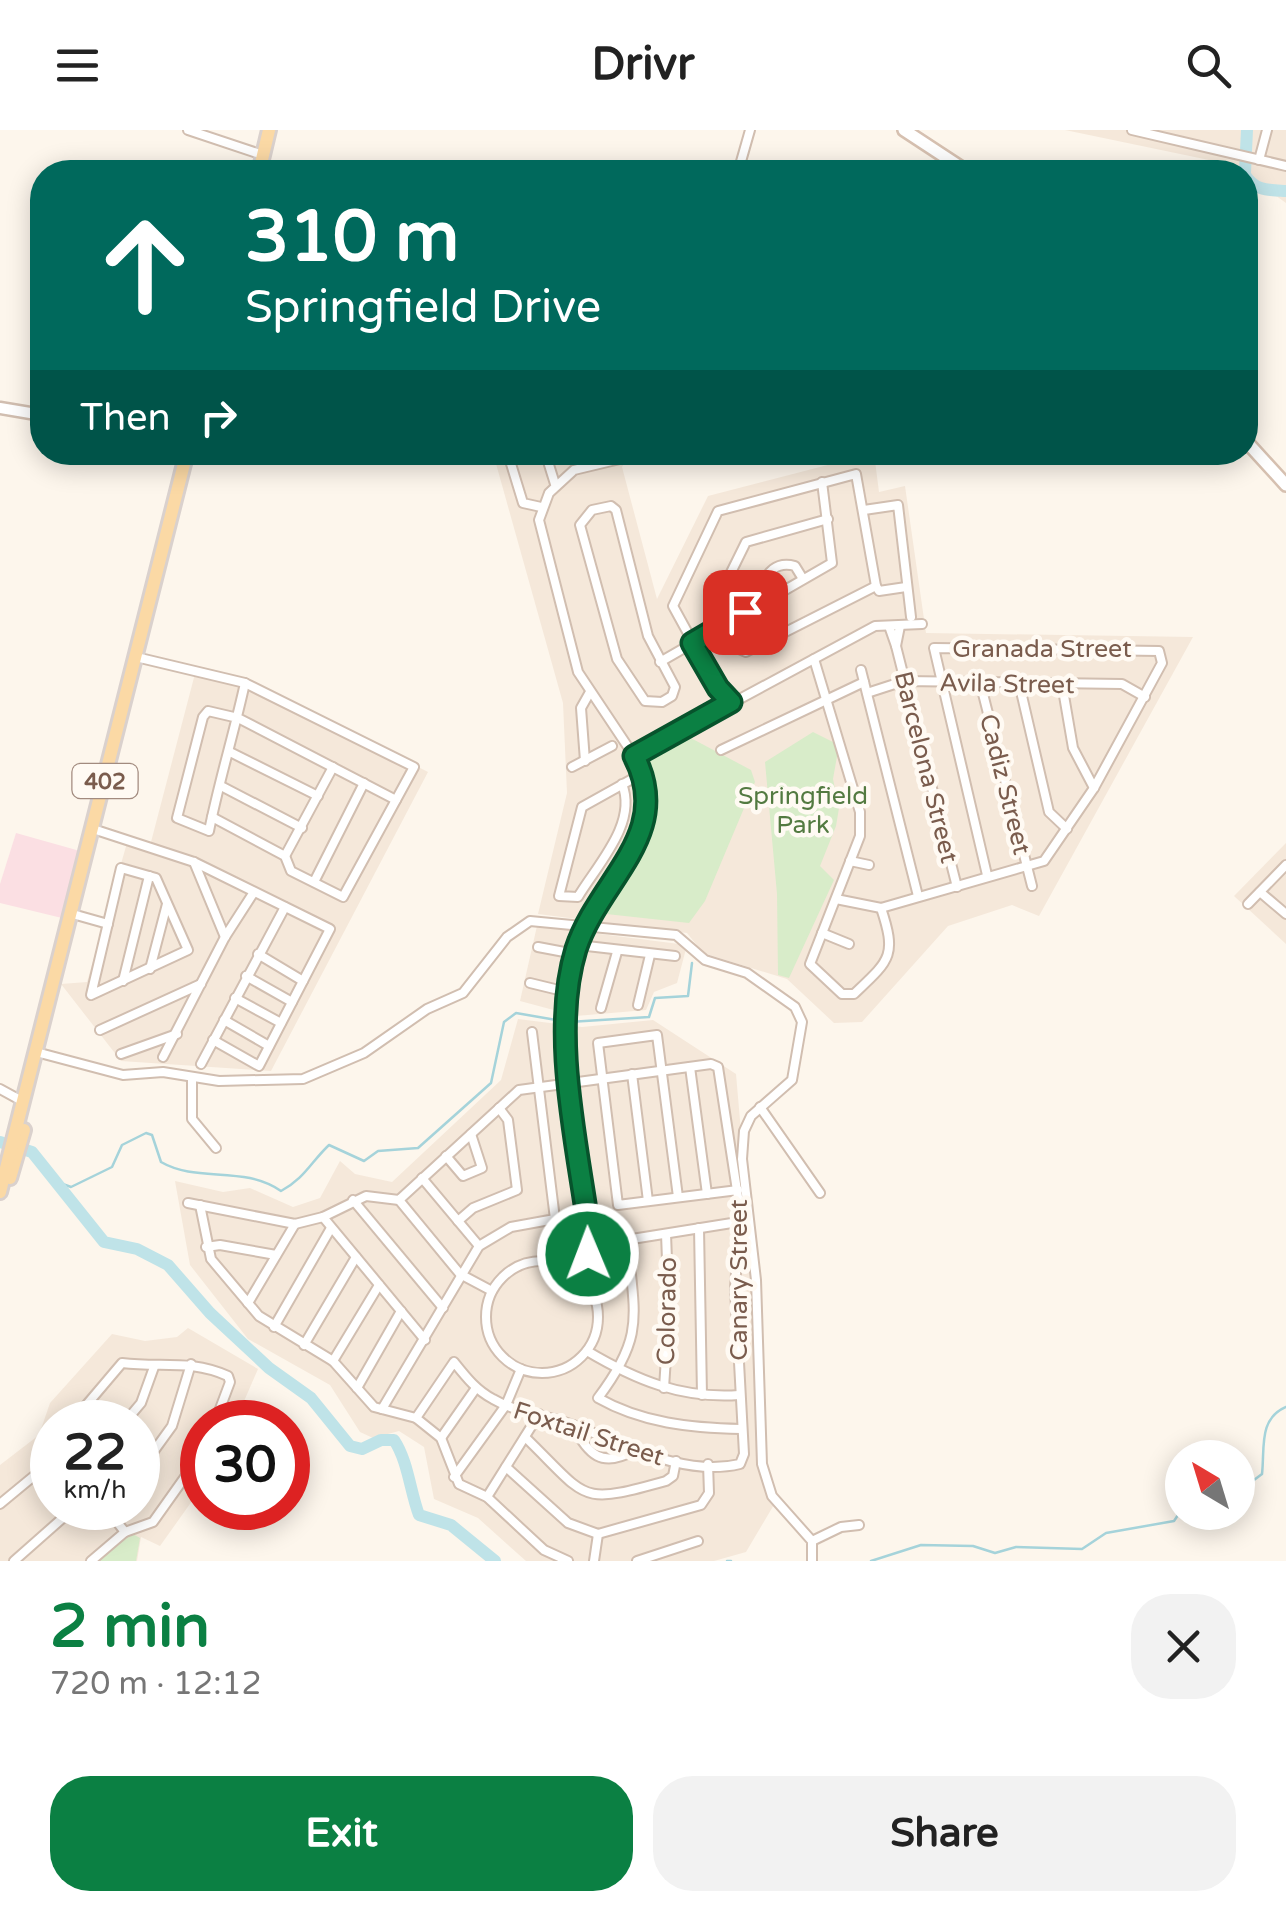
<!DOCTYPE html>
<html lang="en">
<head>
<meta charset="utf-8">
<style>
	body { margin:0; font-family:"Varela Round",sans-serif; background:#f2f2f2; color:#222; height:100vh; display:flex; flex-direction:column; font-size:38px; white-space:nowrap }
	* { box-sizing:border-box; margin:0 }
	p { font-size:32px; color:#767676 }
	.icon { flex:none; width:55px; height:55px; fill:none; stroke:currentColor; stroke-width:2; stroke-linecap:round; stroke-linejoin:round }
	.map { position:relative; height:1431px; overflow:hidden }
	.side { display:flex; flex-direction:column; background:#fff; flex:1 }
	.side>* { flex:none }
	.banner { position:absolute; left:30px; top:30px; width:1228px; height:305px; border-radius:40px; box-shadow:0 5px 25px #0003; background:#00695c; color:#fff; overflow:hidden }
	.needle { width:65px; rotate:322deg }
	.fabs { position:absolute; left:1165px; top:1310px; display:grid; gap:20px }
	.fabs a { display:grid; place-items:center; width:90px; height:90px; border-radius:50%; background:#fff; box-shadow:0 5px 25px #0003; font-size:50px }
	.speed { position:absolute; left:30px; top:1270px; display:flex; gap:20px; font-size:50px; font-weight:700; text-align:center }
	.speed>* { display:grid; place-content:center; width:130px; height:130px; border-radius:50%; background:#fff; box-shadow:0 5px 25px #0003; line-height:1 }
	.speed small { font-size:25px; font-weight:400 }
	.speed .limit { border:15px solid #d22; background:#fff; color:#111 }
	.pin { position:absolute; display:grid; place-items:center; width:85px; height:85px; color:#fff; margin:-42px; border-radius:20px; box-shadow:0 5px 15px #0006 }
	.me { position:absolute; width:110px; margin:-55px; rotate:359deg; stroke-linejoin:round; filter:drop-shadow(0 0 8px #0008) }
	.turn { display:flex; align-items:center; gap:35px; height:210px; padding:0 50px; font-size:45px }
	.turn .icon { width:130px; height:130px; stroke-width:2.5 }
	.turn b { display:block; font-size:70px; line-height:85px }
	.then { display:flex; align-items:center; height:95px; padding:0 50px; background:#0003; gap:20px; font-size:38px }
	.round { display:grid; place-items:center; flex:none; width:105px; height:105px; border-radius:40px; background:#f2f2f2 }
	.summary { display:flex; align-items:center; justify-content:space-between; height:170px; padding:0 50px }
	h1 { font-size:60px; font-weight:800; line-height:75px; color:#0b8043 }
	.primary-button { display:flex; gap:20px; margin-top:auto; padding:20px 50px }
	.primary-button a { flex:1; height:115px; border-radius:40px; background:#0b8043; color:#fff; font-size:40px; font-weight:800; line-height:115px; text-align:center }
	.primary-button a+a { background:#f2f2f2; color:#222 }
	header { display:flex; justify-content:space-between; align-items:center; height:130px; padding:0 50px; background:#fff; font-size:45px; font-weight:800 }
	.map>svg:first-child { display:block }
	.residential { fill:#f5e8da; fill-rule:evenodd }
	.medical { fill:#fbdfe3 }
	.green { fill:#d8ecc9 }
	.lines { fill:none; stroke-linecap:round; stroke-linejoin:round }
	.stream { stroke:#a5d3da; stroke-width:2.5 }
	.river { stroke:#bfe3e8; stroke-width:12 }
	.minor-casing { stroke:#d1beb0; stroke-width:12 }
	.tertiary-casing { stroke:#d1beb0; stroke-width:15 }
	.secondary-casing { stroke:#d6c0b0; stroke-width:16 }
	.primary-casing { stroke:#dad1cd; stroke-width:18 }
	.minor { stroke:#fff; stroke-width:8 }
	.tertiary { stroke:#fff; stroke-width:10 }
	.secondary { stroke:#fff; stroke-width:11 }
	.primary { stroke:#fbd9a5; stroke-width:12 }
	.route-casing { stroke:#07532c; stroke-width:25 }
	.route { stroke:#0b8043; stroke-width:18 }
	.labels { text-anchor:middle; stroke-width:9; stroke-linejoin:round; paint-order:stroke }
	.shield { fill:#fffaf3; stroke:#a28b7f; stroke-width:2.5 }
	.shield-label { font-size:22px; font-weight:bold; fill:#7a5c4d }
	.street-label { font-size:25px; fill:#7a5c4d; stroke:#fffaf3 }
	.park-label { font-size:25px; fill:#537a41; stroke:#fffaf3 }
</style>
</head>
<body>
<header><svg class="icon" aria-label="menu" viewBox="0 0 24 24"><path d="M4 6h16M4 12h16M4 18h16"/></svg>Drivr<svg class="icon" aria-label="search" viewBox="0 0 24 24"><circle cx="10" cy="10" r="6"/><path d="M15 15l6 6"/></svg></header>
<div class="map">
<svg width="1286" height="1431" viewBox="0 0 1286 1431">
	<rect width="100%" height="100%" fill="#fdf6ec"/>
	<g class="residential">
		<polygon points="1065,0 1286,0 1286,73 1233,35"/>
		<polygon points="493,323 631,323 622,337 657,469 708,366 874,323 879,362 905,356 926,503 1193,507 1039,786 1012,775 948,796 862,892 834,893 787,849 703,823 687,803 538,784 567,663 563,573"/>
		<polygon points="197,536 246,549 428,642 271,941 121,931 61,854 87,852 129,706 151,712"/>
		<polygon points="1286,713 1286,814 1234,766"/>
		<polygon points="537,796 687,815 677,853 654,862 646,880 576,886 520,871"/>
		<polygon points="518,889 582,897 653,890 736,944 755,1163 761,1334 775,1373 746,1422 714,1431 526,1431 478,1388 434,1369 424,1317 399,1301 373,1308 360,1302 330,1255 248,1209 190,1135 175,1051 223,1062 250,1058 293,1077 320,1068 340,1031 355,1044 392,1052 501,950"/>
		<path d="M188,1198l70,41 -23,53h-33v65l-42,59 -19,-9 -4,24h-137v-96l39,-30 11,-32 62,-69 33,7 32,-4zM52,1292h86v86h-86z"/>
	</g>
	<polygon class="medical" points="16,703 80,721 62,788 0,773 0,754"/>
	<g class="green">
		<polygon points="813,602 839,615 833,649 839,678 836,696 820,736 834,750 789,848 778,845 777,764 765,632"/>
		<polygon points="687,606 751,640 755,652 705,771 689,793 597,783 651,694 654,674 650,626"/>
		<polygon points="133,1404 140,1408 136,1431 93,1431"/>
	</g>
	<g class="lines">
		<g class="stream">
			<polyline points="569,892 649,887 655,868 688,866 692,833"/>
			<path d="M60,1053l11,4 41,-20 10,-22 24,-12 6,2 9,27c36,21 83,3 120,29 23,-12 30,-29 48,-46l35,16 14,-10 40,-3 73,-65 13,-61 12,-9 46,8"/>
			<path d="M1238,1362l24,-18c3,-26 -4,-55 24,-67"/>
			<polyline points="727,1431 731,1431"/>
			<polyline points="871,1431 921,1415 973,1416 995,1423 1016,1417 1082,1419 1106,1403 1174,1391 1182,1379"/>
		</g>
		<g class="river">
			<polyline points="1245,42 1247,0"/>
			<path d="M1245,45c10,16 23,15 41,16"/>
			<path d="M0,1012l32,10 72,90 33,7 31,16 42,48 59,55 42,30 39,48 12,3 19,-9h13c14,21 16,51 25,75l32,10 44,36"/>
		</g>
		<g class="minor-casing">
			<g id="minor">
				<polyline points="188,0 263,25"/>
				<polyline points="1132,0 1286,36"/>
				<polyline points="1259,30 1267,0"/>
				<polyline points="738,42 750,0"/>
				<polyline points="513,322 508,324 523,373 541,377"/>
				<polyline points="545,322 555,354"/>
				<polygon points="611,376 616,380 648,506 675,557 672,566 662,572 645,571 617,529 580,395 592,380"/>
				<polyline points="864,380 898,375 911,487"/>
				<polyline points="828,389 746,412 715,475 739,519 746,522 876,456 879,461 906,457"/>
				<path d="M765,471l-5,-12c7,-17 16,-28 35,-23l8,13"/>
				<polyline points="889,496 896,516 900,496"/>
				<polyline points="896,516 957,757"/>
				<polyline points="136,527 245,553 414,637 343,767 291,741 285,726 212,687"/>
				<path d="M814,529l46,153v24l-50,128 32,30h12c36,-34 43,-38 27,-86"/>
				<polyline points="660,532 832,433 822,352"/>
				<polyline points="861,540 918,766"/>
				<polyline points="980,552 1032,756"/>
				<path d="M245,553c-11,50 -26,98 -36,148l-32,-13 26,-101 5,-6 30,7 158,82"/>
				<polyline points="1019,553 1049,682 1067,699"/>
				<polyline points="1062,554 1073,618 1094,658"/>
				<polyline points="867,563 904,551 1122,554 1145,567"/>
				<polyline points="731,572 718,558 673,476 718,381 856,344 876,456"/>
				<polyline points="721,620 864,552"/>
				<polyline points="230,622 318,666"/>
				<polyline points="634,626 875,496 922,494"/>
				<polyline points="585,631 581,578 590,562"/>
				<polyline points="572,637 612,616"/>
				<path d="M622,654c16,39 -25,81 -44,113l-19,-1 23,-89 61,-34"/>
				<polyline points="221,656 302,698"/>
				<polyline points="93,699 194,732 330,799 259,936 213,910"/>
				<polyline points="285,726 333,637"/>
				<polyline points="850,731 869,735"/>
				<polyline points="194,732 225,807"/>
				<polygon points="121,738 156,748 188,820 91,865"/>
				<polyline points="314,752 364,653"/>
				<polyline points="1260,762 1286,784"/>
				<polyline points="836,769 881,778 1044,731 1094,658 1162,533 1159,521 934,518 987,745"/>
				<polyline points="1248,774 1286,735"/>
				<polyline points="69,783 108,794"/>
				<polyline points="822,803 849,814"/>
				<polyline points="578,815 675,826"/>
				<polyline points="538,817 575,824"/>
				<polyline points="258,824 303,851"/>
				<polyline points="150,839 167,774"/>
				<polyline points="246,846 292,872"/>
				<polyline points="123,851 149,746"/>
				<polyline points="530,853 567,862"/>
				<polyline points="235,868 281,893"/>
				<polyline points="638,875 650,825"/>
				<polyline points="601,878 617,822"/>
				<polyline points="224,890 269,916"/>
				<polyline points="100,900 201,854"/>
				<polyline points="36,922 123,945 163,942 219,951 303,949 364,923 427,879 463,863 507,807 530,791 676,805 705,830 747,843 795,877 802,892 792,950 751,986 744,1001 742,1029 756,1150 762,1334 772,1366 812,1411 812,1431"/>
				<polyline points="121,924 177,904"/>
				<polyline points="163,927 225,807 254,762"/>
				<polyline points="201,934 285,777"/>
				<polyline points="690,937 707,1064"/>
				<polyline points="632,944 648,1071"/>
				<polyline points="192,947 192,989 216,1018"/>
				<polyline points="0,959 22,971"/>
				<polyline points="760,977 820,1063"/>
				<polyline points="446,1026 463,1046 482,1038 471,1004"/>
				<polyline points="422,1048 479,1116"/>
				<polyline points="678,1067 657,905 598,913 618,1075 738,1060"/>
				<polyline points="353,1070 443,1178"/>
				<polyline points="399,1070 460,1144 492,1161"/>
				<path d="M188,1073l107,21 28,-7 43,-21 33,4 120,-110 192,-26 7,3 22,143 -5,79 9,165 -4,10c-59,14 -120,-23 -173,-41 -24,-8 -52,-11 -74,-24 -17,-9 -27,-22 -39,-37l-38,56"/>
				<polyline points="200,1075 211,1129 259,1186 333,1231 374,1277 416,1288 441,1308 459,1354 487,1367 544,1420 568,1431"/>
				<polyline points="323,1087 425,1210"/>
				<polyline points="458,1091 473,1078 517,1060 508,990 499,978"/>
				<path d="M738,1092l-106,17 -4,7c7,72 16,91 -30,152 44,25 93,30 143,31"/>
				<polyline points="699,1098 702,1265"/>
				<polyline points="206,1117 220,1115 276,1125"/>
				<circle cx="542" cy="1187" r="56"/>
				<polyline points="575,1142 591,1116 564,883 580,809 641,705 648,669 634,626 578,542 539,390 549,363 574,340 649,322"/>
				<polyline points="248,1173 295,1094"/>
				<polyline points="274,1197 331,1098"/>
				<polyline points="304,1215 356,1127"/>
				<path d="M587,1221c49,29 94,48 152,44"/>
				<polyline points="333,1231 379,1155"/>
				<polyline points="357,1258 401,1181"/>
				<polyline points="664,1258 669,1181 666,1104"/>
				<polyline points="382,1279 479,1116 511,1097 555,1089 532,902"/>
				<path d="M72,1292l50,-59c39,5 68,-4 106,13l2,6 -15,40"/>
				<polyline points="125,1292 141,1273 154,1237"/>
				<path d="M573,1295c15,30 29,43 60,26"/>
				<path d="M525,1307c64,62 52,69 141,44l7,-5 3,-15"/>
				<polyline points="441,1308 476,1258"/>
				<polyline points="506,1337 568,1393 598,1404 701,1375 709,1363 708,1334"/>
				<polyline points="138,1343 172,1296 191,1234"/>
				<polyline points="454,1347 506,1275 521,1239"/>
				<polyline points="487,1367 539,1284"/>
				<polyline points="0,1374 52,1331"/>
				<polyline points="106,1378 125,1402"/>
				<polyline points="812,1411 841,1397 859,1395"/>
				<polyline points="14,1431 74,1378"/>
				<polyline points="91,1431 125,1402 153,1392 202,1323"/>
				<polyline points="594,1431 598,1404"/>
				<polyline points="637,1431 698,1411"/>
			</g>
		</g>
		<g class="tertiary-casing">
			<polyline id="tertiary" points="0,278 42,285"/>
		</g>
		<g class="secondary-casing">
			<g id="secondary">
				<polyline points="904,0 968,42"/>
				<polyline points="1245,310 1286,355"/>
			</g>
		</g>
		<g class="primary-casing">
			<g id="primary">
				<polyline points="259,42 269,0"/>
				<polyline points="10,1048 24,1000"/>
				<polyline points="0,1062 187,322"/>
			</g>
		</g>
		<use href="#minor" class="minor"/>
		<use href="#tertiary" class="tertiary"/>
		<use href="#secondary" class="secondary"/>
		<use href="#primary" class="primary"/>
	</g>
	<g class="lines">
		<g class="route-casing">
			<path id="route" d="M588,1124l3,-8c-11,-91 -42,-209 -15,-297 23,-70 99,-115 58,-193l97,-54 -13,-14 -26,-45 53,-31"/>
		</g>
		<use href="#route" class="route"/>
	</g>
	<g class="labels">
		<rect class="shield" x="72.5" y="634" width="65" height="34" rx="8"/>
		<g class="shield-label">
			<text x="105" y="659">402</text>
		</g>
		<g class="street-label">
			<text x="1042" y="527">Granada Street</text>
			<text transform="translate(1007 553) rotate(1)" y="9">Avila Street</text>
			<text transform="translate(927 637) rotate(76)" y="9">Barcelona Street</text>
			<text transform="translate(1006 654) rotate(76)" y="9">Cadiz Street</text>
			<text transform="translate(738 1150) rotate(-90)" y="9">Canary Street</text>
			<text transform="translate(666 1181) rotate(-89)" y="9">Colorado</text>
			<text transform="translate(589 1303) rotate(18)" y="9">Foxtail Street</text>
		</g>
		<g class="park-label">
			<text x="803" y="674">Springfield<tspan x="803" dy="29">Park</tspan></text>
		</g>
	</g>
</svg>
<div class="fabs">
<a><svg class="needle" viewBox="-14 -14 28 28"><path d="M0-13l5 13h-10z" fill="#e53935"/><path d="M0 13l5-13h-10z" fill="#767676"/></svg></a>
</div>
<div class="speed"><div>22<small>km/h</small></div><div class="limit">30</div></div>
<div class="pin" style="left:745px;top:482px;background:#d93025"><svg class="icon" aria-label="arrive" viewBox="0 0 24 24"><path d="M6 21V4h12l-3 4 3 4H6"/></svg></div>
<svg class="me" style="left:588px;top:1124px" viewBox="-20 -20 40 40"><circle r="17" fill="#0b8043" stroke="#fff" stroke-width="3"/><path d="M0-11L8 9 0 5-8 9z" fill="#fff"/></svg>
<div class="banner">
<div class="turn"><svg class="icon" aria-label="ahead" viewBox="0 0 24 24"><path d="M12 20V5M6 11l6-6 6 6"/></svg><div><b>310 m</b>Springfield Drive</div></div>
<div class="then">Then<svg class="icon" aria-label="right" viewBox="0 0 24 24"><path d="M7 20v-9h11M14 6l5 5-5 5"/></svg></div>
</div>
</div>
<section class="side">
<div class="summary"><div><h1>2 min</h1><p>720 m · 12:12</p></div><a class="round"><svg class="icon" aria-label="close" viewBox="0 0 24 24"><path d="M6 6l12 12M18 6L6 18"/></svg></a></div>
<div class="primary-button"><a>Exit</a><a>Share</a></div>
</section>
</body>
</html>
